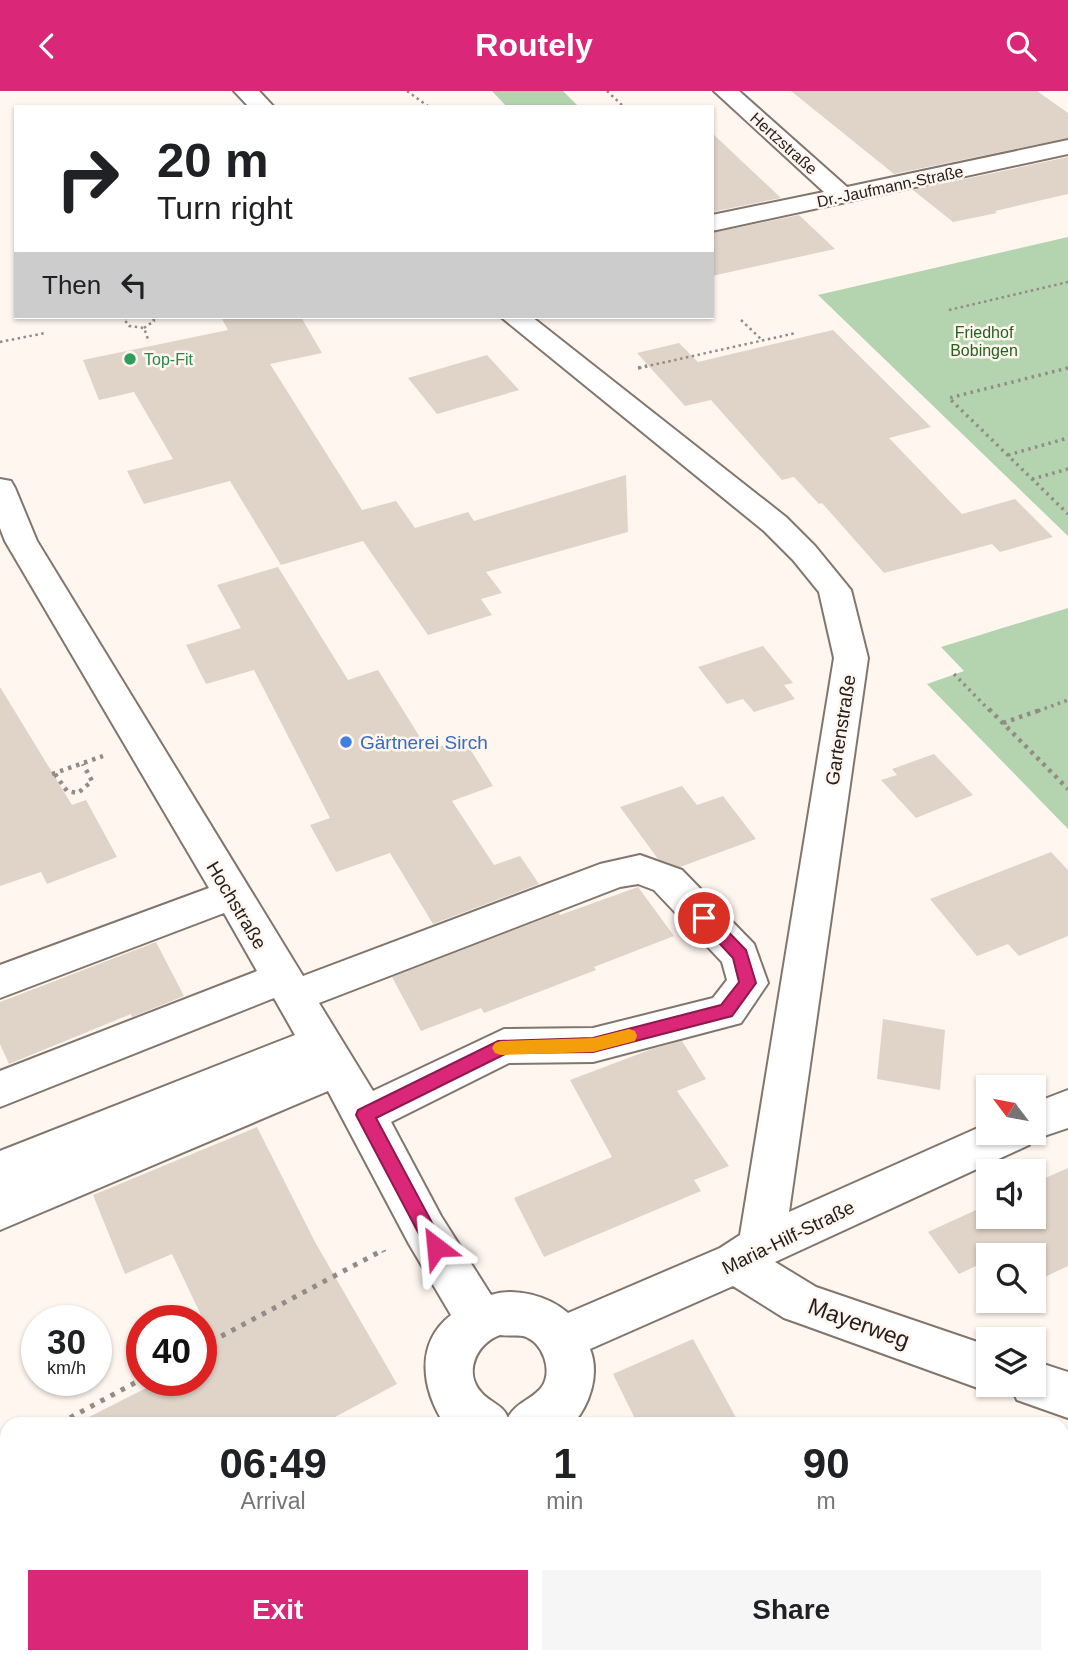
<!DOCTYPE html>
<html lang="en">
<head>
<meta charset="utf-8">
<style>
	body { margin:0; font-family:Helvetica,sans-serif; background:#f6f6f6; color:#202124; height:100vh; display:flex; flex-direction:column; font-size:26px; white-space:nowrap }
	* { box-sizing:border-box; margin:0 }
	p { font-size:23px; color:#757577 }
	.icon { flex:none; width:38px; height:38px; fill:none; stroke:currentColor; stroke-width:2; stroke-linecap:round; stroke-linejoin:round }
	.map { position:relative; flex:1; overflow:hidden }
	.drawer { position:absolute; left:0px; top:1326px; width:1069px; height:247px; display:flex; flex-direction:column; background:#fff; border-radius:21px 21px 0 0; box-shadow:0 2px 5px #0004 }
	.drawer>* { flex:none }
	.top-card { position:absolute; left:14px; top:14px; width:700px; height:214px; border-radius:0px; box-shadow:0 2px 5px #0004; background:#fff; color:#202124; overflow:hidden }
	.needle { width:46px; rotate:302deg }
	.controls { position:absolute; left:976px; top:984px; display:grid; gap:14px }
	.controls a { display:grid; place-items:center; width:70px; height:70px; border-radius:0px; background:#fff; box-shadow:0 2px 5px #0004; font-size:35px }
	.speed { position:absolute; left:21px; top:1214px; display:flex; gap:14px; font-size:35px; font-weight:700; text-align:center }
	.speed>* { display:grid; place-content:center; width:91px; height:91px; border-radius:50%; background:#fff; box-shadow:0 2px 5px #0004; line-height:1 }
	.speed small { font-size:18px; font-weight:400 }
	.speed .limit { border:10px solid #d22; background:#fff; color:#111 }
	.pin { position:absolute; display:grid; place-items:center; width:60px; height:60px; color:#fff; margin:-30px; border:4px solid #fff; border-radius:50%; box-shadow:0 2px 7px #0007 }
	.me { position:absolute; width:77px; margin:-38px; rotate:331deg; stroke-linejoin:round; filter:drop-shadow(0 0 5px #0008) }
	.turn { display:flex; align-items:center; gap:24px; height:147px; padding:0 28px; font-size:32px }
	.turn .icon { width:91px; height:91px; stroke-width:2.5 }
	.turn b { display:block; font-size:49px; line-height:60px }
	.then { display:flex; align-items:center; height:66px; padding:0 28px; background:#0003; gap:14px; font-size:26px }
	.eta { display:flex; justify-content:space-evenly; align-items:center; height:119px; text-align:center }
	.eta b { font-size:42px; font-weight:800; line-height:49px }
	.primary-button { display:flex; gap:14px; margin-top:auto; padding:14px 28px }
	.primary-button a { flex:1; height:80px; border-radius:0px; background:#db2777; color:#fff; font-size:28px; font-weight:800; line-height:80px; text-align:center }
	.primary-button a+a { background:#f6f6f6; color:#202124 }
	header { display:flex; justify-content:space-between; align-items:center; height:91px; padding:0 28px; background:#db2777; color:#fff; font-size:32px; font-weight:800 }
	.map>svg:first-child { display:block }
	.green { fill:#b4d3af }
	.building { fill:#e0d4c8 }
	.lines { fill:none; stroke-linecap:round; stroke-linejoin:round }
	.minor-casing { stroke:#82756c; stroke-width:4 }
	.path-far3 { stroke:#928b86; stroke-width:2.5; stroke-dasharray:2.5 3.5; stroke-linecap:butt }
	.path-far2 { stroke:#928b86; stroke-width:3.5; stroke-dasharray:2.5 4.5; stroke-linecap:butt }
	.path-far1 { stroke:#928b86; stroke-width:4.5; stroke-dasharray:3.5 5; stroke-linecap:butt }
	.path { stroke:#928b86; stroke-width:5; stroke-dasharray:4.5 7; stroke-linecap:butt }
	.minor { fill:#fff; fill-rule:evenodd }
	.route { fill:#db2777; stroke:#8e194d; stroke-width:2 }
	.slow { fill:#f59e0b }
	.leisure-dot { fill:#2e9e5b; stroke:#fff6f0; stroke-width:2.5 }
	.shop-dot { fill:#3f7fe0; stroke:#fff6f0; stroke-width:2.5 }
	.labels { text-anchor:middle; stroke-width:5; stroke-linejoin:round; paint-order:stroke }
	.far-street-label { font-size:16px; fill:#231e1a; stroke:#fff6f0 }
	.far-park-label { font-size:16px; fill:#24621d; stroke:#fff6f0 }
	.far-leisure-label { font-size:16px; fill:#27864d; stroke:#fff6f0; text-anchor:start }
	.street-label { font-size:19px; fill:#231e1a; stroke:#fff6f0 }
	.shop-label { font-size:19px; fill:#366cbe; stroke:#fff6f0; text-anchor:start }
	.near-street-label { font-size:23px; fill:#231e1a; stroke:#fff6f0 }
</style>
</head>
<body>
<header><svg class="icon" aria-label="back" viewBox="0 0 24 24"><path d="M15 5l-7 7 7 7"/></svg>Routely<svg class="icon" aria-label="search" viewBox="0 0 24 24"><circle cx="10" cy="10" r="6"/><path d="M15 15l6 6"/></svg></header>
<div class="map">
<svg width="1068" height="1573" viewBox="0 0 1068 1573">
	<rect width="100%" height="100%" fill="#fff6f0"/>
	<g class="green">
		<polygon points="492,0 563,0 578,15 507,16"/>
		<polygon points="1068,146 1068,445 818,204"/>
		<polygon points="1068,517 1068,738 927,593 964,580 941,556"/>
	</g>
	<g class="building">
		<polygon points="791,0 1037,0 1068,22 1068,47 894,83"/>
		<polygon points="712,42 781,107 712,121"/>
		<polygon points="1068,66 1068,103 995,120 997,122 953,131 913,99"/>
		<polygon points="799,124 835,158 712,185 712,142"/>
		<polygon points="221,226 301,226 322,262 270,273 362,419 396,410 415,437 468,421 474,430 626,384 628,441 486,481 502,502 481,508 492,524 428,544 363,450 281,474 230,390 144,413 127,380 173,368 134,301 99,309 83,269 228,239"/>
		<polygon points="833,239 931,336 889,347 962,423 1015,408 1053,446 1000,461 992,453 884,482 822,412 819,413 794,386 782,389 711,309 685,315 637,262 679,252 698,271"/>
		<polygon points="487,264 519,299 437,323 408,287"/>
		<polygon points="278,476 348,589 378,579 428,659 464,648 493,695 452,710 494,774 520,765 539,793 433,833 390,762 336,781 310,734 330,727 254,579 206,593 186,554 241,537 217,494"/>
		<polygon points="763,555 793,592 784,594 795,608 754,621 743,608 727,613 698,576"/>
		<polygon points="0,596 72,714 86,709 117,766 47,793 41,781 0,795"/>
		<polygon points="934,663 973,704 916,727 881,689 897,684 892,678"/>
		<polygon points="682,695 697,714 723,705 756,748 680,776 658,768 620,716"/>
		<polygon points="1051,761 1068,779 1068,845 1019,865 1008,853 977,865 930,808"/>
		<polygon points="638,796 674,845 594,876 596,879 484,922 481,917 421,940 392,886 559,822 560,824"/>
		<polygon points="156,851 184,905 132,926 131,923 9,973 0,953 0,911"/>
		<polygon points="883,928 945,939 940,999 877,988"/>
		<polygon points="682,950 706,988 677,1000 729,1075 694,1089 701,1100 544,1166 514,1107 612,1066 570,989 652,958"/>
		<polygon points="257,1036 315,1151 397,1293 320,1334 73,1334 160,1290 201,1290 201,1268 218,1260 172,1163 125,1183 93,1104"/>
		<polygon points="1068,1077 1068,1175 1034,1191 1034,1164 989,1164 989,1181 982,1172 959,1183 928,1141 989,1113 989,1125 1034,1125 1034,1092"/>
		<polygon points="693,1248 740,1334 638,1334 613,1283"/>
	</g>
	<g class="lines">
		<g class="minor-casing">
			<g id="minor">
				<polygon points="234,0 259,0 274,16 249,16"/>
				<polygon points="714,0 739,0 847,96 1068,49 1068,63 712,140 712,124 824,101"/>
				<path d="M501,226h31l254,200 29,29 36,44 17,68 -79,554 200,-89v9h45v-29l34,-13v38l-36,12 -3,5 -254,117 41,25 173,59v38l17,1 -17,7 -188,-68 -17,-6 -51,-32 -143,63c10,25 0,56 -18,76h-127c-23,-35 -31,-81 6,-110l-42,-71 -81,-153 -328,139v-79l295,-116 -21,-37 -274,109v-36l257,-100 -33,-58 -224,85v-33l209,-77 -204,-347 -5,-13v-49l11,2 4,7 22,53 266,435 297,-112 40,-9 42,15 72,74 14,39 -27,40 -148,39 -84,1 -118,59 50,94 50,79c24,-8 58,1 77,18l152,-65 20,-13 94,-577 -15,-66 -26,-32 -29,-29zM638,793l16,6 68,72 5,18 -14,18 -120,30 -89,1 -131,62 -54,-88 301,-116zM500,1244c8,1 16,0 23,1 20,5 31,36 18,52 -10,12 -26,15 -33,30 -5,-14 -18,-15 -27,-26 -18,-20 -4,-49 19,-57z"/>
				<polygon points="1034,1270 1068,1281 1068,1327 1017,1309 1010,1293 1034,1293"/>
				<polygon points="106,1566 165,1566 162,1573 103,1573"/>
				<polygon points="591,1566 645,1566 648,1573 594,1573"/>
			</g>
		</g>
		<g class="path-far3">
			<polyline points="407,0 429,16"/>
			<polyline points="607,0 624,16"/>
			<polyline points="949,219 1068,191"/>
			<polyline points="127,226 124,228 129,235 144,237 149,251"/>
			<polyline points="741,229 762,249"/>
			<polyline points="144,237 154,230 153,226"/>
			<polyline points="0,251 45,242"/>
			<polyline points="639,277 796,242"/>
		</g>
		<g class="path-far2">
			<polyline points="638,277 647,275"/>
			<polyline points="1068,277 949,307 1068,423"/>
			<polyline points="1008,364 1068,347"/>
			<polyline points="1032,388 1068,378"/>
			<polyline points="954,583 990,620"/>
			<polyline points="1038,620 1068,609"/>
		</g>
		<g class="path-far1">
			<polyline points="989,618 1068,698"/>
			<polyline points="1003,632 1043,618"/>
			<polyline points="52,683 103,665"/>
			<polyline points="55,683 67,700 78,702 92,690 83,673"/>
		</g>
		<g class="path">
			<polyline points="201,1256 383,1159 384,1161"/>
			<polyline points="66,1334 64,1330 142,1288"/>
		</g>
		<use href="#minor" class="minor"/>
	</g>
	<polygon class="route" points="704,821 710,822 746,859 756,892 732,925 593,961 507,962 376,1027 445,1156 442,1162 436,1164 429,1162 356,1024 358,1019 498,950 593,947 721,914 739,891 733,867 696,827"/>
	<polygon class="slow" points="629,938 635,940 637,945 635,950 593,961 501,964 495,962 492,957 495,952 501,950 593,947"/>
	<circle class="leisure-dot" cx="130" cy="268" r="7"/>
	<circle class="shop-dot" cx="346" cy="651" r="7"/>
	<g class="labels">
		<g class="far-street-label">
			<text transform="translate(784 52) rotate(42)" y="6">Hertzstraße</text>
			<text transform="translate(890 95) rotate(-12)" y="6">Dr.-Jaufmann-Straße</text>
		</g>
		<g class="far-park-label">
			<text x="984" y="247">Friedhof<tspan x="984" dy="18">Bobingen</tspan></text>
		</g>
		<g class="far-leisure-label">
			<text x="144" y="274">Top-Fit</text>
		</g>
		<g class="street-label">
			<text transform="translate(840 639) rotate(-81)" y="7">Gartenstraße</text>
			<text transform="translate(237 814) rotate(59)" y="7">Hochstraße</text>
			<text transform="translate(788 1146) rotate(-26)" y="7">Maria-Hilf-Straße</text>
		</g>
		<g class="shop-label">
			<text x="360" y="658">Gärtnerei Sirch</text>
		</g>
		<g class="near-street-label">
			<text transform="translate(859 1232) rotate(20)" y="8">Mayerweg</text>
		</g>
	</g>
</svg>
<div class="controls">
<a><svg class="needle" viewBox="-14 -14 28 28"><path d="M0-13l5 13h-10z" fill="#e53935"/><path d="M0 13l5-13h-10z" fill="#757577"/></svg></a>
<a><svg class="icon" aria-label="sound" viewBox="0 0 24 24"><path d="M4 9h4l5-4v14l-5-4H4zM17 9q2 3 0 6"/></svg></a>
<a><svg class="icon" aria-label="search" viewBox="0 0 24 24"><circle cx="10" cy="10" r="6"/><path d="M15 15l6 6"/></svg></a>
<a><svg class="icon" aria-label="layers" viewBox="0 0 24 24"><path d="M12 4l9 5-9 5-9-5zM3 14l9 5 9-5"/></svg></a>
</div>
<div class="speed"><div>30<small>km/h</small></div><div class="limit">40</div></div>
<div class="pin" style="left:704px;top:827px;background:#d93025"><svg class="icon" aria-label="arrive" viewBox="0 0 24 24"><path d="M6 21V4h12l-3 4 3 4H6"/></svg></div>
<svg class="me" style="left:436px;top:1156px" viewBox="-20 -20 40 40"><path d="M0-17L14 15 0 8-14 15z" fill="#db2777" stroke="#fff" stroke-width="4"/></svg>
<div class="top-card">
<div class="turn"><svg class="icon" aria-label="right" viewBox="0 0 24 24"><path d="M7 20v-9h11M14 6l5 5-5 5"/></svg><div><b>20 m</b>Turn right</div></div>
<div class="then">Then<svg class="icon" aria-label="left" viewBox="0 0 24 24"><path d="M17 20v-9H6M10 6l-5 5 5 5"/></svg></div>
</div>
<section class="drawer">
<div class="eta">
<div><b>06:49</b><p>Arrival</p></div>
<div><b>1</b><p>min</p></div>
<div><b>90</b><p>m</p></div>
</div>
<div class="primary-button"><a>Exit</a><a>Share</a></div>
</section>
</div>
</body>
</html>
